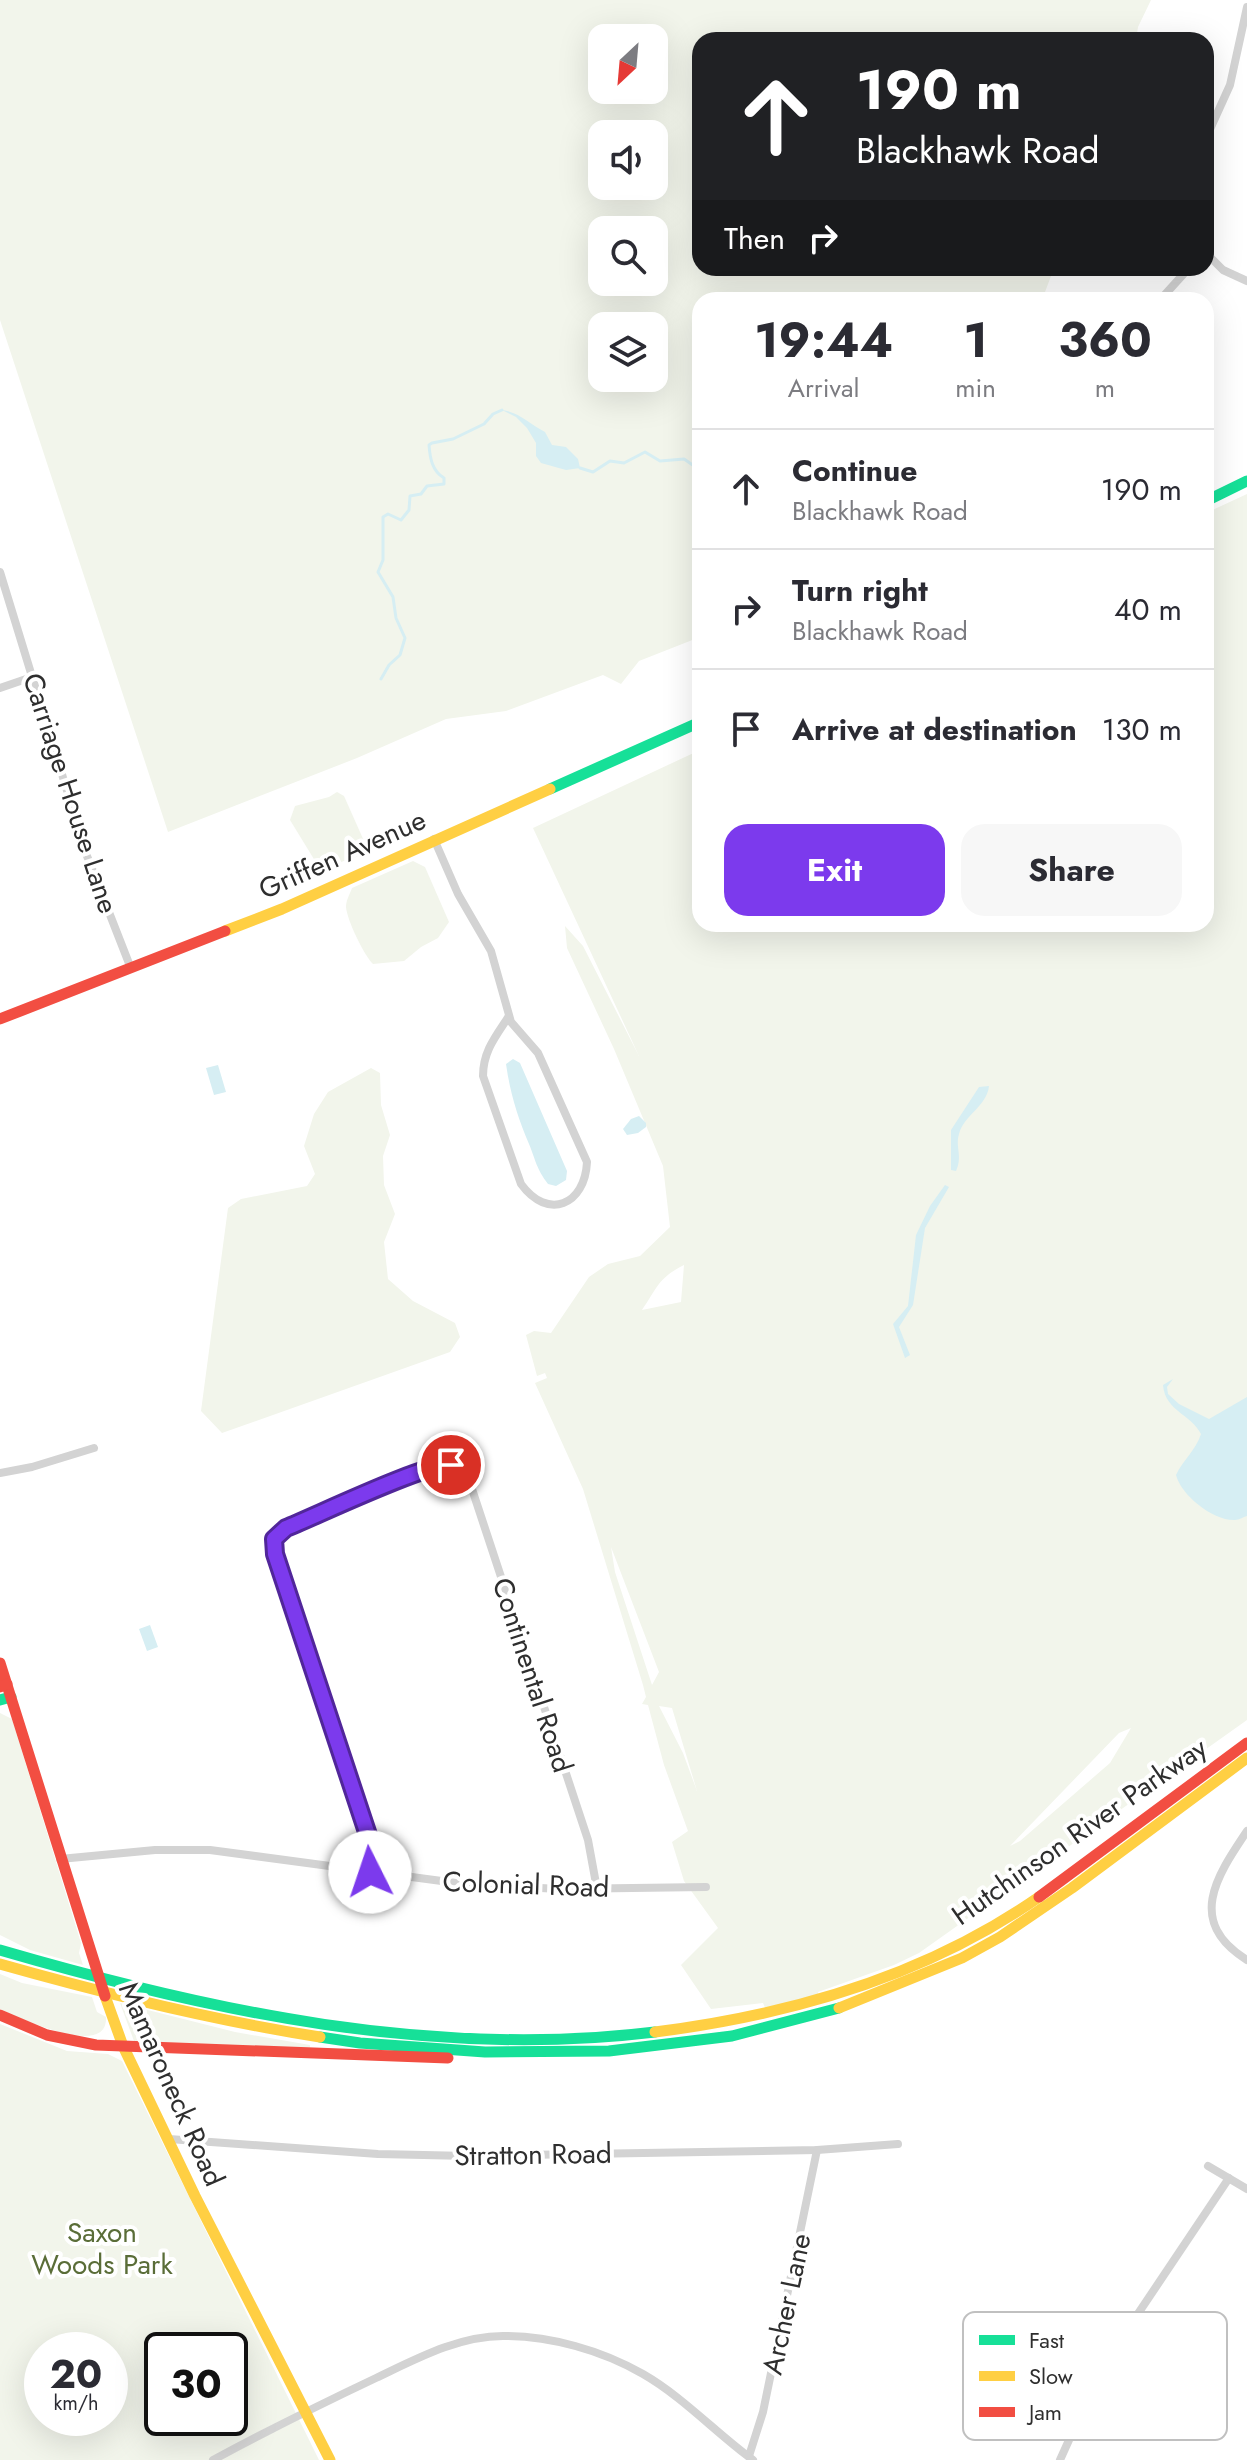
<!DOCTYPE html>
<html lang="en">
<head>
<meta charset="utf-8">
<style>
	body { margin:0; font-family:Jost,sans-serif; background:#f7f7f7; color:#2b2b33; height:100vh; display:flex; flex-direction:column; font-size:30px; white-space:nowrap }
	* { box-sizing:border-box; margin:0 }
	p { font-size:26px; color:#7c7c81 }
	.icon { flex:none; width:44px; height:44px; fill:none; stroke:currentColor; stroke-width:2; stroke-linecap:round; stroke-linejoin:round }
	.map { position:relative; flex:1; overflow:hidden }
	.side { position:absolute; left:692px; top:292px; width:522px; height:640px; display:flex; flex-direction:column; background:#fff; border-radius:24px; box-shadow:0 8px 32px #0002 }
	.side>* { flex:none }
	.guide { position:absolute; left:692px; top:32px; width:522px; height:244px; border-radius:24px; box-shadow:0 8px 32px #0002; background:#202124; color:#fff; overflow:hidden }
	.needle { width:52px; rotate:206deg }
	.tools { position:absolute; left:588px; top:24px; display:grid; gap:16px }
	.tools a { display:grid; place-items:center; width:80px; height:80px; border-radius:16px; background:#fff; box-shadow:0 8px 32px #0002; font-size:40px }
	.speed { position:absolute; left:24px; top:2332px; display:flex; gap:16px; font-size:40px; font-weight:700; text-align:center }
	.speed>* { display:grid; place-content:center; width:104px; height:104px; border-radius:50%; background:#fff; box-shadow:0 8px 32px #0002; line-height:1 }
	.speed small { font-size:20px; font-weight:400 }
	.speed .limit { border:4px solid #111; border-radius:12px; background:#fff; color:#111 }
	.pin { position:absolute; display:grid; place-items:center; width:68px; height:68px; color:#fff; margin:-34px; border:4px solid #fff; border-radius:50%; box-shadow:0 2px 8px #0007 }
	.me { position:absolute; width:88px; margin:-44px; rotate:356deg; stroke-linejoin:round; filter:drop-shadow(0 0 6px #0008) }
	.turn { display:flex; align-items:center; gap:28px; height:168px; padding:0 32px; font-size:36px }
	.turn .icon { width:104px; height:104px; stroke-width:2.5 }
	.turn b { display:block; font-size:56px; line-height:68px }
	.then { display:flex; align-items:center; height:76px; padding:0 32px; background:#0003; gap:16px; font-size:30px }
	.eta { display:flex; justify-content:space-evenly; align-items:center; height:136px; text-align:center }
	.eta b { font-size:48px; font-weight:700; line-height:56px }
	.action { display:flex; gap:16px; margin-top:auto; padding:16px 32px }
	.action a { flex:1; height:92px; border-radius:24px; background:#7c3aed; color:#fff; font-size:32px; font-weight:700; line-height:92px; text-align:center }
	.action a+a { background:#f7f7f7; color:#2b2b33 }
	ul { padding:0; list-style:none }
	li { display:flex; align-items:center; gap:24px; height:120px; padding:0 32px; border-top:2px solid #e1e1e2 }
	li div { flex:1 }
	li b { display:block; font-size:30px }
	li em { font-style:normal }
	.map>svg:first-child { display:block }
	.green { fill:#f2f5eb; fill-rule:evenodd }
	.water { fill:#d6eef3 }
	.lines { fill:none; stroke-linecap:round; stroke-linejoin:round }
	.stream { stroke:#d6eef3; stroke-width:3 }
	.street { stroke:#d3d3d3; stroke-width:8 }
	.fast { stroke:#16e098; stroke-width:11 }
	.slow { stroke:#ffcf43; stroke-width:11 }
	.jam { stroke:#f24e42; stroke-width:11 }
	.route-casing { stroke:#51269a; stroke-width:20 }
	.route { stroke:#7c3aed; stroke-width:14 }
	.labels { text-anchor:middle; stroke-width:8; stroke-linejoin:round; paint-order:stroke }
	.street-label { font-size:28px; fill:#2e2e2e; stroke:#fff }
	.park-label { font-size:28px; fill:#5a6d38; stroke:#fff }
	.key { fill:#fff; stroke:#c0c0c0; stroke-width:2 }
	.key-label { font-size:22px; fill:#2e2e2e }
</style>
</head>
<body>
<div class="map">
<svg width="1247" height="2460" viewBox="0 0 1247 2460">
	<rect width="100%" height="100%" fill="#fff"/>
	<g class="green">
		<path d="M0,0h1151l-13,27 -2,13h-436v228h354l-12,32h-342v337l-61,24 -18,23 -18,-9 -97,36 -60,8 -89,39 -189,74 -168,-512zM602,38h52v52h-52zM602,134h52v52h-52zM602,230h52v52h-52zM602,326h52v52h-52z"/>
		<path d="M1247,494v1226l-328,233 -25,12 -76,27 1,5 -53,13 -3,-7 -52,6 -30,-44 37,-37 -34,-47 -12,-39 16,-11 -24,-66 -16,-60 -6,-1 4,-7 -3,-12 -60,-196 -48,-106 12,-5 -2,-5 -8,3 -11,-41 8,-4 17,2 38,-56 19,-13 32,-8 30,-29 -7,-61 -49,-117 -47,-101 -2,-22 18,20 56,110 -106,-228 167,-78v174h506v-411zM684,1265l-3,37 -39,8c16,-23 15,-31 42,-45zM611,1547l48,125 -7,13 -37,-113zM659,1706l13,2 25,83 -14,-38zM1131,1728l-21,35 -90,78 -10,5 109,-113z"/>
		<polygon points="337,792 344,796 364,841 362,855 320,869 290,820 295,806 329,797"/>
		<path d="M413,861l12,6 24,55 -11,16 -17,9 -17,14 -31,3c-9,-9 -26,-44 -27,-57 0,-7 4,-13 6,-19z"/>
		<polygon points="371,1068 380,1073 381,1105 390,1135 383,1156 384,1185 395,1214 384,1242 388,1279 413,1301 455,1323 460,1337 450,1352 222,1433 201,1411 228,1208 241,1199 307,1186 315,1174 304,1146 314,1114 328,1092"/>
		<polygon points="0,1713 12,1719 81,1943 79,1953 83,1965 30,1950 0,1935"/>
		<path d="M0,1974l22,9 70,14 5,15 9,5c2,43 -86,1 -106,-8z"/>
		<polygon points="120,2003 235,2032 310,2045 310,2050 134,2041"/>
		<path d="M0,2024l67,27 41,3 14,7 197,399h-319zM42,2350h68v68h-68zM162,2350h68v68h-68z"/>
	</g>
	<g class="water">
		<path d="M502,410c17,2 28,14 43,22l7,13 14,2 12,12 2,9 -14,2 -25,-7 -5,-7v-13l-9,-15 -11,-11z"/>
		<path d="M513,1059l7,4 47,108 -1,9 -10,6 -8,-2c-12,-16 -12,-23 -19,-40 -11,-26 -19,-51 -23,-80z"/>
		<polygon points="218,1065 226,1092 214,1095 206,1068"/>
		<path d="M989,1086c-2,20 -25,29 -30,48 -4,13 4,22 -3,37l-5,-1v-40l28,-43z"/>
		<polygon points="639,1116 646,1123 646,1127 638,1133 627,1135 623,1129 631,1119"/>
		<polygon points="945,1185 949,1187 925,1228 913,1305 899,1327 910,1355 905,1358 893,1324 908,1306 916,1235 930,1206"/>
		<path d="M1173,1379l-6,8 1,7 11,10 30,15 38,-22v119c-4,1 -8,4 -12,4 -22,1 -54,-25 -59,-45 7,-15 20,-25 25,-41 -10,-20 -36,-23 -38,-49z"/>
		<polygon points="150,1625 158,1647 147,1651 139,1629"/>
	</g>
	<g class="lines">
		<g class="stream">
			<polyline points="580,468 593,472 610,461 624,463 645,452 660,461 684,459 700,470"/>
			<path d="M381,679l8,-14 11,-10 5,-17 -9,-20 -3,-21 -15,-25 5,-12v-43l5,-3 13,6 8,-10 1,-14 11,-2 6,-8 17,-2v-6c-12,-7 -14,-20 -15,-33l3,-2 21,-4 31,-15 9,-10 9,-4"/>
		</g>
		<g class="street">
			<polyline points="1206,138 1230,85 1247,7"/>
			<polyline points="1206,253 1223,270 1247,281"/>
			<polyline points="1160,300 1189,268"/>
			<polyline points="0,572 87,856 130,966"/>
			<polyline points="0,688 32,677"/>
			<path d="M434,839l24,55 33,57 20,71 27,31 49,109c-2,43 -39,59 -66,22l-38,-108c0,-25 13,-40 26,-60"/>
			<polyline points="0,1473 32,1467 94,1448"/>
			<path d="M1247,1831c-31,46 -61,91 0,129"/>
			<polyline points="60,1859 155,1850 210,1850 464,1884 559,1889 706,1887"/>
			<path d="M370,1872l2,-18 -2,-13 -95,-287c-2,-13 0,-17 11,-26l151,-63c15,-2 24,3 32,15l119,360 9,49"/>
			<polyline points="169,2139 378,2154 469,2156 817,2150 898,2144"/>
			<polyline points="1208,2166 1247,2189"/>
			<polyline points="749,2456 763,2412 817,2150"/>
			<path d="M213,2460c54,-29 108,-56 163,-82 40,-19 82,-42 127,-42 48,0 98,14 140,38 40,23 73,59 110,86"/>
			<polyline points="1060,2460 1092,2389 1119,2342 1229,2178"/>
		</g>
		<g class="fast">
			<polyline points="1206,501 1247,481"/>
			<polyline points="550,789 700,722"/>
			<polyline points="0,1700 11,1697"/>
			<path d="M0,1950c213,62 433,109 655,82"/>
			<polyline points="320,2037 360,2043 485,2052 609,2051 732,2036 839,2008"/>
		</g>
		<g class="slow">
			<polyline points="225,931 282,909 550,789"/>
			<path d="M0,1964c106,30 211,56 320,73"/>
			<polyline points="105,1996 123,2046 195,2196 330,2460"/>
			<polyline points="839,2008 962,1958 1000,1937 1072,1888 1247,1758"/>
			<path d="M655,2032c136,-17 271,-56 384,-135"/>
		</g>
		<g class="jam">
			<polyline points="0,1019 225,931"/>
			<polyline points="0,1663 105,1996"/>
			<polyline points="0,1687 7,1684"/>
			<polyline points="1039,1897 1247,1743"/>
			<polyline points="0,2015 47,2035 96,2045 448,2058"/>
		</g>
	</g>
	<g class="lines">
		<g class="route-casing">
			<path id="route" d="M370,1872v-31l-95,-287 -1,-15 12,-11c28,-11 144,-67 165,-63"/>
		</g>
		<use href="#route" class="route"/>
	</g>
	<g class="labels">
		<g class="street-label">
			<text transform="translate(71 793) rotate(72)" y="10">Carriage House Lane</text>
			<text transform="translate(342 854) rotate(-24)" y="10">Griffen Avenue</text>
			<text transform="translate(533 1675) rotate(72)" y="10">Continental Road</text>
			<text transform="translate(1079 1831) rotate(-35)" y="10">Hutchinson River Parkway</text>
			<text transform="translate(526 1884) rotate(2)" y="10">Colonial Road</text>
			<text transform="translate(172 2084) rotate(66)" y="10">Mamaroneck Road</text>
			<text transform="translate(533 2154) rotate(-1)" y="10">Stratton Road</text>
			<text transform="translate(786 2304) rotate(-78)" y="10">Archer Lane</text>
		</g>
		<g class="park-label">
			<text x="102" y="2242">Saxon<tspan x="102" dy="32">Woods Park</tspan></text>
		</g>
	</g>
	<rect x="963" y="2312" width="264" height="128" rx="12" class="key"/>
	<rect x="979" y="2335" width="36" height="10" fill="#16e098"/>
	<rect x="979" y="2371" width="36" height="10" fill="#ffcf43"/>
	<rect x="979" y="2407" width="36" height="10" fill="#f24e42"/>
	<g class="key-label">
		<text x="1029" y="2348">Fast</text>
		<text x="1029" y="2384">Slow</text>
		<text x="1029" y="2420">Jam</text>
	</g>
</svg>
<div class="tools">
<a><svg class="needle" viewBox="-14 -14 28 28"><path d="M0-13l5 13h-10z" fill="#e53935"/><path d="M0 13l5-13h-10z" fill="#7c7c81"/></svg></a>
<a><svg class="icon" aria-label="sound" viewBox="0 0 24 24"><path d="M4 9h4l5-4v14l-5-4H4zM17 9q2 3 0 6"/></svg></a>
<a><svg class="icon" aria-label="search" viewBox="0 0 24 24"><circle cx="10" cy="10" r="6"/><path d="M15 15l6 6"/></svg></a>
<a><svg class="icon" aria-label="layers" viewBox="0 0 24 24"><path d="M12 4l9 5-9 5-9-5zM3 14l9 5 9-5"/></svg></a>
</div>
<div class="speed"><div>20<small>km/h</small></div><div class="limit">30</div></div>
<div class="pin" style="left:451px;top:1465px;background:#d93025"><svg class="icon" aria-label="arrive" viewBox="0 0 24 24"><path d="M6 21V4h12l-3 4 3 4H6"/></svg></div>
<svg class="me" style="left:370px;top:1872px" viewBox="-20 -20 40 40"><circle r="19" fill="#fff"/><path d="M0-13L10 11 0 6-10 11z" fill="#7c3aed"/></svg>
<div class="guide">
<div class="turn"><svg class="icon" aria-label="ahead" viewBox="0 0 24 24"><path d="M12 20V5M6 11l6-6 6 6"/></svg><div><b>190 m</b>Blackhawk Road</div></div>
<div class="then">Then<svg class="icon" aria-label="right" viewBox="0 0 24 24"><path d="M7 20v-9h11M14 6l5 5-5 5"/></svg></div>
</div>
<section class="side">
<div class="eta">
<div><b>19:44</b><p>Arrival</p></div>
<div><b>1</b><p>min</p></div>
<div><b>360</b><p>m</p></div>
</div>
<ul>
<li><svg class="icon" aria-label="ahead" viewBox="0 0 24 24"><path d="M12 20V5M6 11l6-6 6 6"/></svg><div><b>Continue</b><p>Blackhawk Road</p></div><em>190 m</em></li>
<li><svg class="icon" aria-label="right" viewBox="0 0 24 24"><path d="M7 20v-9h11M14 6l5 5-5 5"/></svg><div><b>Turn right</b><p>Blackhawk Road</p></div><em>40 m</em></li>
<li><svg class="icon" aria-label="arrive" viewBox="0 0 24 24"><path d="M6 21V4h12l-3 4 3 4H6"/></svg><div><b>Arrive at destination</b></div><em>130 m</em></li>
</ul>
<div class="action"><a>Exit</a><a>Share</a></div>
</section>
</div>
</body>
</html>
